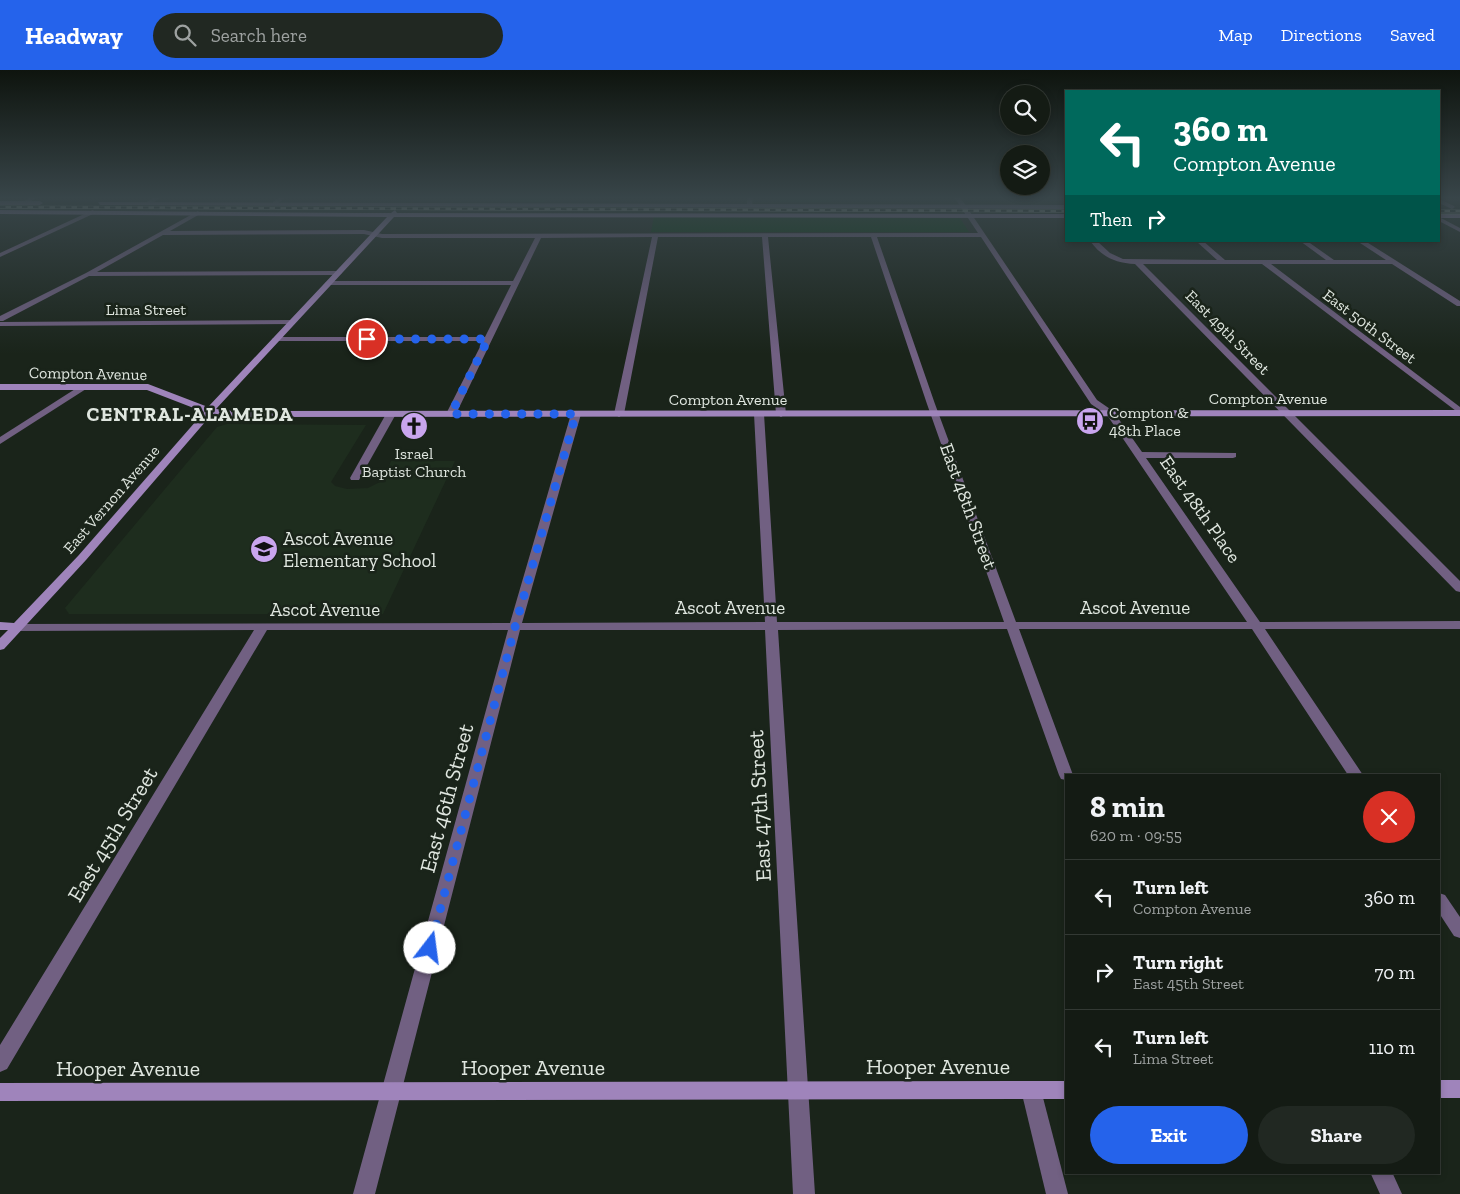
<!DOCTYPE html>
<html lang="en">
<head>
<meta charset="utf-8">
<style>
	body { margin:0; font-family:"Zilla Slab",serif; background:#212822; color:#f1f3f6; height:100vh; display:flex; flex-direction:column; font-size:19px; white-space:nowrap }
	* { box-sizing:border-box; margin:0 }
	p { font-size:16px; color:#9da1a0 }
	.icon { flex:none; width:28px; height:28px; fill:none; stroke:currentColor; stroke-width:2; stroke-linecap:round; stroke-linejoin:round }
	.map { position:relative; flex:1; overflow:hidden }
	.sheet { position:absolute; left:1065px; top:704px; width:375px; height:400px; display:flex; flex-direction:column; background:#141b14; border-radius:0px; box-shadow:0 2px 8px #0003,0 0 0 1px #333934 }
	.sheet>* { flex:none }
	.hud { position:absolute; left:1065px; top:20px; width:375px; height:152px; border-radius:0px; box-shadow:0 2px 8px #0003,0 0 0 1px #333934; background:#00695c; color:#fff; overflow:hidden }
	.controls { position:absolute; left:1000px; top:15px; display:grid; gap:10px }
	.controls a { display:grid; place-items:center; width:50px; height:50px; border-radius:50%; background:#141b14; box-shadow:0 2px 8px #0003,0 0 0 1px #333934; font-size:25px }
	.pin { position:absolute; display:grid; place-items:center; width:42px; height:42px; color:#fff; margin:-21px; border:2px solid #fff; border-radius:50%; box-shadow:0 1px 5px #0007 }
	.me { position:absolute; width:55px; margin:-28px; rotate:15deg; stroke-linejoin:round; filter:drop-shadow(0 0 4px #0008) }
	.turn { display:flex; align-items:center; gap:18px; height:105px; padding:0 25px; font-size:22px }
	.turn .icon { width:65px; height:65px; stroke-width:2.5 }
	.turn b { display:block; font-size:35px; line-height:42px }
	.then { display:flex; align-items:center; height:48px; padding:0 25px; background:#0003; gap:10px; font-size:19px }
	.round { display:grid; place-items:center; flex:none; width:52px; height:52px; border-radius:26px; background:#212822 }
	.head { display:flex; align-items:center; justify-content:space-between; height:85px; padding:0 25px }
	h1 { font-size:30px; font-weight:700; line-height:38px }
	.action { display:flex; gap:10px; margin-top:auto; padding:10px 25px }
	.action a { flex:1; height:58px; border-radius:30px; background:#2563eb; color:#fff; font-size:20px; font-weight:700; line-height:58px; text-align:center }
	.action a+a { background:#212822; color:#f1f3f6 }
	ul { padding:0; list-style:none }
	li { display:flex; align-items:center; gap:15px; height:75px; padding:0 25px; border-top:1px solid #333934 }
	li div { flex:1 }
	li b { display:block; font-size:19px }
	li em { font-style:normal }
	header { display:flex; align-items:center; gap:30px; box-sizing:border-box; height:70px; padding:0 25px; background:#2563eb; color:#fff }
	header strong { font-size:24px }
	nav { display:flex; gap:28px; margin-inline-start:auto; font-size:18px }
	.search { width:350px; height:45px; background:#212822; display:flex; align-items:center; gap:12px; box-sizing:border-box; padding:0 18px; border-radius:28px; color:#9da1a0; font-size:19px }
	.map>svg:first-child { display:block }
	.built { fill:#1e2d1e }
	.green { fill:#003608 }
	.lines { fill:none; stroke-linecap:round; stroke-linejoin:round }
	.street { fill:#716082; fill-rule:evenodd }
	.secondary { fill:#9f84bb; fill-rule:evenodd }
	.tram { stroke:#afb6af; stroke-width:1 }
	.rail-casing { stroke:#afb6af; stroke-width:3 }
	.rail { stroke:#1a241a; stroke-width:2; stroke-dasharray:5.5; stroke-linecap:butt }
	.wall { fill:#0f5319 }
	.route { stroke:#2563eb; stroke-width:9; stroke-dasharray:0 16.2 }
	.labels { text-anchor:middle; stroke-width:5; stroke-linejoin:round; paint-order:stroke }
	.far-street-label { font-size:16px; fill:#dfe6df; stroke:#1a241a }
	.far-poi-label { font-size:16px; fill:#dfe6df; stroke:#1a241a; text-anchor:start }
	.street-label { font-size:19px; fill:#dfe6df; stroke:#1a241a }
	.poi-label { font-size:19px; fill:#dfe6df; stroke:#1a241a; text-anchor:start }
	.far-district-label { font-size:20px; font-weight:bold; letter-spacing:1px; fill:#dfe6df; stroke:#1a241a }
	.near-street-label { font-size:22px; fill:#dfe6df; stroke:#1a241a }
</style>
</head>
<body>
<header>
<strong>Headway</strong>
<div class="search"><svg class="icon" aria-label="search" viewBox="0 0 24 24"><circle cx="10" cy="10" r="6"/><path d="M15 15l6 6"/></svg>Search here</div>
<nav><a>Map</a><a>Directions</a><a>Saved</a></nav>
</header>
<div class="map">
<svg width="1460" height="1124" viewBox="0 0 1460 1124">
	<rect width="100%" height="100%" fill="#1a241a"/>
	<g class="built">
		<polygon points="221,127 272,127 264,131 215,132"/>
		<polygon points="345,127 398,127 395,131 389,132 340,132"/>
		<polygon points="420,127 562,127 560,132 416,131"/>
		<polygon points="621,127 759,127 760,129 779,129 780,127 1066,127 1066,134 619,132"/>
		<polygon points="0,134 1066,138 1066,143 0,140"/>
		<polygon points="227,354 366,355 331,412 335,416 347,419 368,418 382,411 386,405 391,391 455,391 383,544 69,544 65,538 217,357"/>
	</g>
	<polygon class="green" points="654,146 960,148 969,162 651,162"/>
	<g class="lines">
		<g class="street">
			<polygon points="31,127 38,127 26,134 22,134 22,132"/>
			<polygon points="155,127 162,127 151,134 147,134 147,132"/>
			<polygon points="279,127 286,127 277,134 273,134 273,132"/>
			<polygon points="747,127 753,127 752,136 747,135"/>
			<path d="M954,127h6l137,203 16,11 29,41 94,1v4l-3,1h-87l114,164 200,-1v8h-195l98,146h-15l-96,-146h-233l54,146h-7v5l-5,-1 -2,-4 -52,-146 -229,1 37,564h-22l-28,-564h-245l-145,564h-22l155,-564h-241l-260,439 -7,3v-27l254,-415 -236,1 -6,-4 2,-3 496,-1 61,-209 5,-3 5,3 -59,209 243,-1 -11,-208 5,-3 5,3 13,208h227l-77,-218 -56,-167h-103l18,177 -5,3 -5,-3 -14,-177h-104l-34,177 -5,3 -5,-3 38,-177 -111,1 -85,176 -5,3 -5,-3 37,-73h-207l-4,-2 4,-2h209l26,-52h-183l-3,-2 3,-2h185l22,-43h-153l-18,-4 -201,1 -66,37 242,-1 3,2 -3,2 -250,1 -86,45h-3v-5l86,-43 112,-62 2,3 -30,17 194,-1 18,4 596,-1zM877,167h104l110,167 16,11 140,207h-231l-81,-218z"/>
			<polygon points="1439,129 1454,136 1455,137 1452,139 1439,133"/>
			<polygon points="93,140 95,143 0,187 0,183"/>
			<polygon points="1439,147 1460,158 1460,162 1439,151"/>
			<path d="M1090,171h7l13,12 13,6 94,1 -21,-19h7l22,19h101l-26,-19h7l27,19h52l-29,-19h8l95,60v5h-3l-65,-42h-121l189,143v7l-198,-150h-119l317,317v11l-4,-1 -321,-327c-20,-1 -33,-7 -45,-23z"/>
			<polygon points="295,250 295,254 292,254 0,256 0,252"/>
			<polygon points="83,314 86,315 86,319 0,374 0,367"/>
			<polygon points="391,341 396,344 360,408 359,410 351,410 350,408 386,344"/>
			<polygon points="1439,823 1445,825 1460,847 1460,868 1454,866 1439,843"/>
			<polygon points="1031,1011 1038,1013 1041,1020 1068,1124 1046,1124 1021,1020 1024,1013"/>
			<polygon points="1370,1102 1392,1102 1402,1124 1380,1124"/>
		</g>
		<g class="secondary">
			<polygon points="0,131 40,131 43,133 40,135 0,135"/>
			<polygon points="98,132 1066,135 1066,139 100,135"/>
			<polygon points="0,140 357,143 391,143 395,140 397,143 1066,144 1066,148 394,147 216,339 233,341 1460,340 1460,346 233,347 212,344 86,490 4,579 0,580 0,568 8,560 0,560 0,552 14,553 78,486 204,342 147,320 0,320 0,314 148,314 208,337 387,147 0,144"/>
			<rect x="1439" y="144" width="21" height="4"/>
			<rect x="1439" y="1010" width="21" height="18"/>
			<polygon points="1066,1011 1066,1029 0,1031 0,1013"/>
		</g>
		<g class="tram">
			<polyline points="0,138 1066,142"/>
			<polyline points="1439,144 1460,144"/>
		</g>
		<g class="rail-casing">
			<g id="rail">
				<polyline points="0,137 1066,141"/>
				<polyline points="1439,141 1460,141"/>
			</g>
		</g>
		<use href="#rail" class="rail"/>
	</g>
	<g class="wall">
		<polygon points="501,127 546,127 544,132 502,131"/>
		<rect x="780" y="127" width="51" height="5"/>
	</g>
	<linearGradient id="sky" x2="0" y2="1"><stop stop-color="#0e140e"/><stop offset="0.45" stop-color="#384549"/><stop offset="1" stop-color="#384549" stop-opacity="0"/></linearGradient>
	<rect width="1460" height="284" fill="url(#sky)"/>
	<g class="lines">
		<polyline class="route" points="367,269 488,269 451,344 576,344 515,557 430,878"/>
	</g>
	<defs>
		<g id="bus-disc" transform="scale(1.4375)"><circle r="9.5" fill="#c9a5ee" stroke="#1a241a"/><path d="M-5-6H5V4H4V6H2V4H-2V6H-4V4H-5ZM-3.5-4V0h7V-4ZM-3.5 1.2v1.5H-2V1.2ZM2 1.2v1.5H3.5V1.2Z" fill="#111"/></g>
		<g id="church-disc" transform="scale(1.4375)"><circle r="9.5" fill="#c9a5ee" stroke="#1a241a"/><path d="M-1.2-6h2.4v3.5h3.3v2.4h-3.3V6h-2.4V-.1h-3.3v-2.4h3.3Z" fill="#111"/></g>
		<g id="school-disc" transform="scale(1.4375)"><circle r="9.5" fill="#c9a5ee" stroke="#1a241a"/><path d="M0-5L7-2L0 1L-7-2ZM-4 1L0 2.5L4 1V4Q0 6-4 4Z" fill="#111"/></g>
	</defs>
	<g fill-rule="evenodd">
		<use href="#bus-disc" x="1090" y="351"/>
		<use href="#church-disc" x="414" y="356"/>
		<use href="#school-disc" x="264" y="479"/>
	</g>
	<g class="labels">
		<g class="far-street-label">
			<text x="146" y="245">Lima Street</text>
			<text transform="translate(1370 256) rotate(37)" y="6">East 50th Street</text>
			<text transform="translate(1228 262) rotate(45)" y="6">East 49th Street</text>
			<text transform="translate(88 303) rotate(1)" y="6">Compton Avenue</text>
			<text x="1268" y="334">Compton Avenue</text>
			<text x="728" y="335">Compton Avenue</text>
			<text transform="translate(111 429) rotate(-49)" y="6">East Vernon Avenue</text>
		</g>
		<g class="far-poi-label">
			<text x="1109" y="348">Compton &amp;<tspan x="1109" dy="18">48th Place</tspan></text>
			<text x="414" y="389" text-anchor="middle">Israel<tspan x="414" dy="18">Baptist Church</tspan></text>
		</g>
		<g class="street-label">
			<text transform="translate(969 436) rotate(70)" y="7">East 48th Street</text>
			<text transform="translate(1201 439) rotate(55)" y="7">East 48th Place</text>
			<text x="730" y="544">Ascot Avenue</text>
			<text x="1135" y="544">Ascot Avenue</text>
			<text x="325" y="546">Ascot Avenue</text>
		</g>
		<g class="poi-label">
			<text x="283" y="475">Ascot Avenue<tspan x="283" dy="22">Elementary School</tspan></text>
		</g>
		<g class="far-district-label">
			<text x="190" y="351">CENTRAL-ALAMEDA</text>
		</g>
		<g class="near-street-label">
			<text transform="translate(446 728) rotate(-75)" y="8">East 46th Street</text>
			<text transform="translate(759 736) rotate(-93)" y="8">East 47th Street</text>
			<text transform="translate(112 764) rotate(-59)" y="8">East 45th Street</text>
			<text x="938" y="1004">Hooper Avenue</text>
			<text x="533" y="1005">Hooper Avenue</text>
			<text x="128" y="1006">Hooper Avenue</text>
		</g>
	</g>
</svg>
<div class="controls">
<a><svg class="icon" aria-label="search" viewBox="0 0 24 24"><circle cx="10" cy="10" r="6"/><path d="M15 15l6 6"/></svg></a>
<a><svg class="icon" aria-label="layers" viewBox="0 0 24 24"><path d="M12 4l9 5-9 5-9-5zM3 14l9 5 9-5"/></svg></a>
</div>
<div class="pin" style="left:367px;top:269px;background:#d93025"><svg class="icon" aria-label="arrive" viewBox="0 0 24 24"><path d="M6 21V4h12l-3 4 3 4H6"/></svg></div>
<svg class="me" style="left:430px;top:878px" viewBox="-20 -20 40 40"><circle r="19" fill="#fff"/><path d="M0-13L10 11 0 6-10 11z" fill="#2563eb"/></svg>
<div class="hud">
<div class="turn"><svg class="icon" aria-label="left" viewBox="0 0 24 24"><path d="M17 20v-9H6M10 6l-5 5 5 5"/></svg><div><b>360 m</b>Compton Avenue</div></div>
<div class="then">Then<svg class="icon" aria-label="right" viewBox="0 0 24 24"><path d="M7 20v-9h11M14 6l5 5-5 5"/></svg></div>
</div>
<section class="sheet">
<div class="head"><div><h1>8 min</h1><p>620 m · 09:55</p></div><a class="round" style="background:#d93025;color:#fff"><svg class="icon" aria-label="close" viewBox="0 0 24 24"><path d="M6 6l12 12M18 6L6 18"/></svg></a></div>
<ul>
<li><svg class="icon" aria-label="left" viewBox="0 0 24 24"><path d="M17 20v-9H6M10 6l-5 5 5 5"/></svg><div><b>Turn left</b><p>Compton Avenue</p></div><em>360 m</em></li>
<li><svg class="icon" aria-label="right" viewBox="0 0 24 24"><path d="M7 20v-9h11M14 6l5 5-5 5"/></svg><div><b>Turn right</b><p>East 45th Street</p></div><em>70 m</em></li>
<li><svg class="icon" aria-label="left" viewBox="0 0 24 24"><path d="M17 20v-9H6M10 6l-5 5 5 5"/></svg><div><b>Turn left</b><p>Lima Street</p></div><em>110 m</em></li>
</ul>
<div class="action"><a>Exit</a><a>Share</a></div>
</section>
</div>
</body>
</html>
